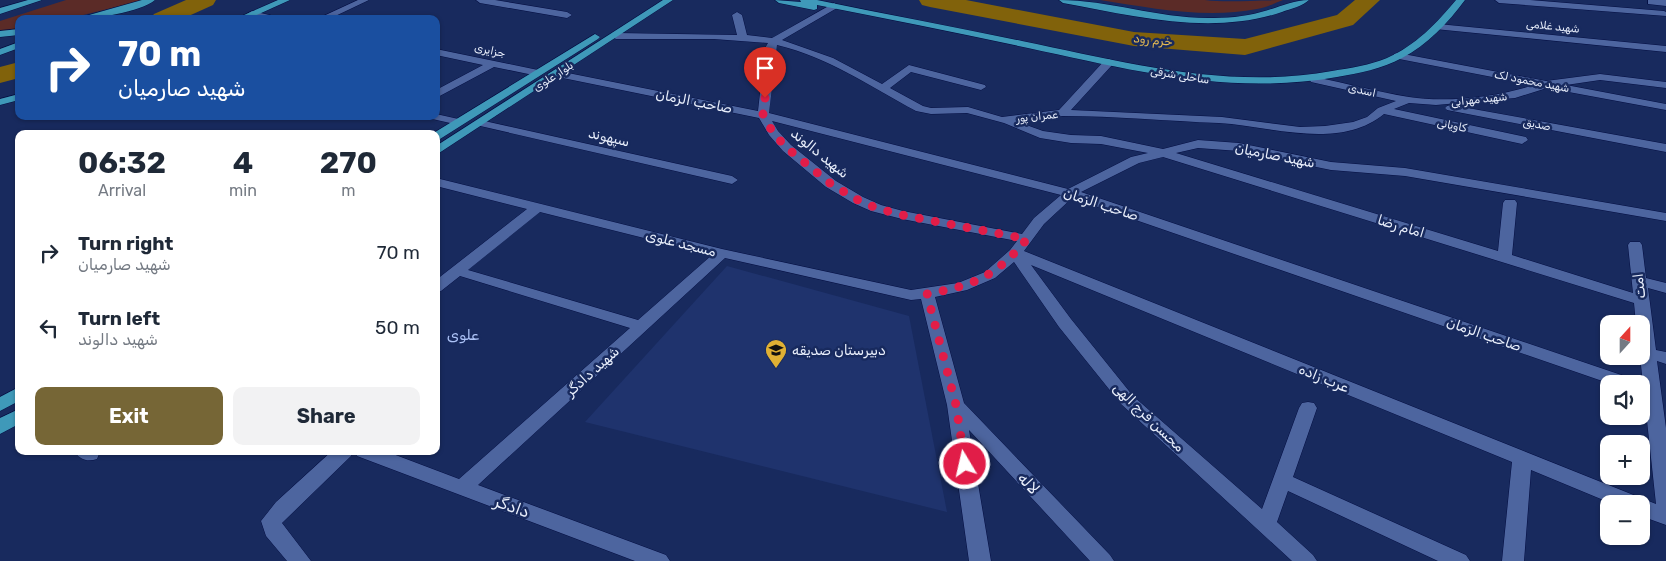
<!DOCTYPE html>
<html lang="en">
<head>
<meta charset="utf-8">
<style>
	body { margin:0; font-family:Rubik,Cairo,sans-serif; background:#f2f2f3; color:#1f2937; height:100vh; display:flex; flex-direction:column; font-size:19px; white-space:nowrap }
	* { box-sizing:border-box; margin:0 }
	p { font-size:16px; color:#747a83 }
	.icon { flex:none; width:28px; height:28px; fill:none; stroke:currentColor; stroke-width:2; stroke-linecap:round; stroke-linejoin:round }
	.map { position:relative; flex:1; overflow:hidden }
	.drawer { position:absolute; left:15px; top:130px; width:425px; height:325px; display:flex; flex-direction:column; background:#fff; border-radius:10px; box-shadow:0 1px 4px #0004 }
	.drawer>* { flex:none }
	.hud { position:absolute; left:15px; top:15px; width:425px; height:105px; border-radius:10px; box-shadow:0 1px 4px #0004; background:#1a4fa0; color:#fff; overflow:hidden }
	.needle { width:32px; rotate:21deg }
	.buttons { position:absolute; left:1600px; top:315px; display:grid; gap:10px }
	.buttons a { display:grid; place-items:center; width:50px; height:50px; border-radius:10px; background:#fff; box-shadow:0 1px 4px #0004; font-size:25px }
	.pin { position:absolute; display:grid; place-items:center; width:42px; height:42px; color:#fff; margin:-51px -21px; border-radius:50% 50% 50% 0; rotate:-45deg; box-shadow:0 0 5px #0007 }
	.pin .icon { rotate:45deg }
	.me { position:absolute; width:55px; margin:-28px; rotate:351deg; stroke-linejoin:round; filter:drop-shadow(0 0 4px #0008) }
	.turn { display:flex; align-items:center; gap:18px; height:105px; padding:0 20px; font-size:22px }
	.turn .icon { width:65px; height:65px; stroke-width:2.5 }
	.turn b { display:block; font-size:35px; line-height:42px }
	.eta { display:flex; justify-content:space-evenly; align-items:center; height:85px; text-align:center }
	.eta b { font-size:30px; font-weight:700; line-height:35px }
	.button { display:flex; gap:10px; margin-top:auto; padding:10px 20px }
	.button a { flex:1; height:58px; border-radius:10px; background:#766636; color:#fff; font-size:20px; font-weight:700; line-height:58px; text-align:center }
	.button a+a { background:#f2f2f3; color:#1f2937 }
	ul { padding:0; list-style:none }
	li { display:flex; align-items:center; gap:15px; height:75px; padding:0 20px }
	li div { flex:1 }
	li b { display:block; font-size:19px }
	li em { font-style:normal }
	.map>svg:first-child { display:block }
	.built { fill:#1f336d }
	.green { fill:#5b2b27 }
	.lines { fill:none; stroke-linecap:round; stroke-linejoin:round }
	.river { fill:#81620b; fill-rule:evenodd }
	.minor-casing { stroke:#040e42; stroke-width:1 }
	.major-casing { stroke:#040e42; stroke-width:1 }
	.minor { fill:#4d659f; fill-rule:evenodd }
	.major { fill:#3f99b9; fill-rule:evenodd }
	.route { stroke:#e11d48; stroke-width:9; stroke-dasharray:0 16.2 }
	.labels { text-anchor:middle; stroke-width:5; stroke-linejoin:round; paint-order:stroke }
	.far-street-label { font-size:11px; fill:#e8eefb; stroke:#182a5e }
	.far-water-label { font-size:12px; font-style:italic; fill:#e7bb52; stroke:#182a5e }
	.street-label { font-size:14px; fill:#e8eefb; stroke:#182a5e }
	.poi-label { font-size:14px; fill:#e8eefb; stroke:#182a5e; text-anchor:start }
	.neighbourhood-label { font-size:15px; fill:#acc2f6; stroke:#182a5e }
	.near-street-label { font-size:16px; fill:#e8eefb; stroke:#182a5e }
</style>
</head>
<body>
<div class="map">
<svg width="1666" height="561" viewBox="0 0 1666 561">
	<rect width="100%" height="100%" fill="#182a5e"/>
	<polygon class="built" points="727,266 909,316 947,512 585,422"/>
	<g class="green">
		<polygon points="66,0 144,0 67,19 19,19 19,29 0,31 0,21"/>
		<path d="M1100,0h105c22,3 54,0 78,0 -8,3 -17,8 -26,9 -51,10 -106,-1 -157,-9z"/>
	</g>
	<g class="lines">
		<g class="river">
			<polygon points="186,0 216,0 213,5 182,19 150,19 154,14"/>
			<polygon points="919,0 966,0 1134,32 1245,39 1337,15 1355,0 1380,0 1353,25 1245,55 1134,46 930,7 922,5"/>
			<polygon points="19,62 19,78 0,83 0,67"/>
		</g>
		<g class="minor-casing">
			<g id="minor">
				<polygon points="358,0 369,0 329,19 317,19"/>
				<polygon points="476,0 495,0 567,12 572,15 567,18 480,3"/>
				<polygon points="1495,0 1530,0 1664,11 1666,12 1666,16 1499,3"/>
				<polygon points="1648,0 1666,0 1666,6 1648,4"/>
				<path d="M834,3l4,3 -1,2 -55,32 51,18 49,26 27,-19 76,20 1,2 -5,3 -70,-18 -21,16 33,18 8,2 37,-1 34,10 57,-7 46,-50 4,-1 5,3 -1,2 -42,46 151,7 78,10 25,-1 28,-4 14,-5 11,-9 18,-7 -85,-19 -1,-2 1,-2 4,-1c31,6 62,15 94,20 38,6 88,0 125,-12l-140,-27v-4l4,-1 148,28 54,-7 66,8v6l-66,-8 -34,5 100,19v6l-119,-22 -32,10 -79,7 -27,-2 -15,6 132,28 2,3 -6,4 -138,-30c-45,37 -114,12 -165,9 -52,-2 -104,-7 -156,-7 -14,1 -30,4 -45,6l25,9 28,4 30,1 62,13 35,-9 41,3 92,19 74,6 261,45v8l-261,-45 -74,-6 -92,-19 -41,-3 -22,5 322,98 5,-48 2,-3h10l2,3 -5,52 121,38 -5,-48 2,-3h10l2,3 4,33 20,5v10l-18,-5 8,62 10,2v12l-9,-3 9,67v97l-25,-9v-12h-28l-82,-34 -7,91h-22l10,-99 -481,-197 40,54 62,77 129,113 37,-101 3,-5 6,-1 6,1 3,5 -24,69 173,78 4,6h-32l-150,-70 -11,31 36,33 4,6h-25l-171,-157 -62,-77 -45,-65 -19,16 -28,12 -32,7 29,106 146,152 4,6h-24l-121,-131 22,131h-22l-22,-156 -26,-106 -10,1 -186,-42 -247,227 188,70 4,6h-35l-278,-105 -2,-5h30l74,28 171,-151 -170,-52 -19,15 -5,2v-13l91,-71 -91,-23v-8l286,71 189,41 47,-7 27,-11 25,-22 7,-9 -115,-22 -31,-8 -18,-8 -27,-16 -43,-36 -14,-16 -10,-17 -201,-41 -5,-3 5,-3 200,40 7,-63 3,-5 -54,-4h-98l-5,-3 5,-3 121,2 -5,-20 5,-3 5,3 5,20 25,3zM777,45c51,12 94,42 139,66l15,3 36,-1 37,10 36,15 31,5 30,1 47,9 -17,4 -63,32 -299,-76zM772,121l289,74 -27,23 -12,16 -119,-23 -22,-6 -18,-8 -27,-16 -45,-36 -13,-14zM1163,157l471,146 2,21h5l-1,32 16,148 -632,-253 20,-27 28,-26 539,186h27l-2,-4 -555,-188 58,-29zM540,212l172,43 -74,65 -170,-50z"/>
				<polygon points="252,11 278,17 279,19 261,19 249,16 247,14"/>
				<polygon points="1438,24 1666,46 1666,52 1435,29 1435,25"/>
				<polygon points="436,49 538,70 543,73 538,76 494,67 436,98 436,90 483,65 436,55"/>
				<polygon points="1451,105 1666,144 1666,152 1447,110 1445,108 1447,106"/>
				<polygon points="436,114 463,120 465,122 459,125 428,118 426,116 436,116"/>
				<polygon points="480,120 732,176 738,180 732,184 476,125 474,123 476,121"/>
				<path d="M75,451h23l1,3 -2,5c-9,3 -18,1 -22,-8z"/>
				<polygon points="332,451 353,451 351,456 282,523 311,561 287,561 266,536 261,521 276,502"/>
			</g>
		</g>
		<g class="major-casing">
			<g id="major">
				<polygon points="28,0 42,0 0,14 0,8"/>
				<path d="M142,0h13c-14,12 -61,19 -80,19z"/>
				<polygon points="278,0 290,0 248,19 235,19"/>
				<polygon points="663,0 673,0 436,155 436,146"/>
				<path d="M775,0l26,2 -1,-2h17c68,14 137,27 205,41 102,21 206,49 310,30 19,-3 38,-6 55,-13 28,-12 50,-35 69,-58h9c-17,23 -38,45 -63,58 -20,11 -43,15 -65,19 -106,19 -206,-7 -309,-29 -70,-15 -140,-29 -211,-43v4l-3,1 -35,-7z"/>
				<path d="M1059,0c50,0 98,18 149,18 18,0 36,-1 53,-6 17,-4 31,-12 48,-12 -6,6 -19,9 -27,12 -71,24 -148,4 -219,-9z"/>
				<polygon points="19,29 19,35 0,37 0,31"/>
				<polygon points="595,34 600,37 598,39 440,139 436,139 436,134 432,134"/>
				<polygon points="19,42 19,48 0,55 0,49"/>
				<polygon points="19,94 19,100 0,105 0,99"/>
				<polygon points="19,387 19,401 0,411 0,397"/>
				<polygon points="19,409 19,424 0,434 0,418"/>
			</g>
		</g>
		<use href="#minor" class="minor"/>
		<use href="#major" class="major"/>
	</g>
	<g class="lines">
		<path class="route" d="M765,98l-2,16 10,19 14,15 44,36 27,16 18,8 26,7 125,24c-32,38 -52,46 -100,55l29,111 9,59"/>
	</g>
	<defs>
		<g id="school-pin" transform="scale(1.125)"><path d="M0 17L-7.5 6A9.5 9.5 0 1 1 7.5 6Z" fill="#e0b034" stroke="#182a5e"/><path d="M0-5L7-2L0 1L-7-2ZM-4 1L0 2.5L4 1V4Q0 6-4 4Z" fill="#111"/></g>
	</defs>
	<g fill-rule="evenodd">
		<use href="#school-pin" x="776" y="350"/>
	</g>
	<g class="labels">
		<g class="far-street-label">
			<text transform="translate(1553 26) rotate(6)" y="4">شهید غلامی</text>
			<text transform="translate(490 50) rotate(12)" y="4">جزایری</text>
			<text transform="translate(1180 75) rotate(9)" y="4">ساحلی شرقی</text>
			<text transform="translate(553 76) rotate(-33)" y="4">بلوار علوی</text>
			<text transform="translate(1532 81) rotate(11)" y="4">شهید محمود لک</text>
			<text transform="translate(1362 90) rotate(12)" y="4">اسدی</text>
			<text transform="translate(1479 99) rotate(-6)" y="4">شهید مهرابی</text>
			<text transform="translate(1037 116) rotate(-6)" y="4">عمران پور</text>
			<text transform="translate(1537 124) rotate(11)" y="4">صدیق</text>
			<text transform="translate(1452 125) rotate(12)" y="4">کاویانی</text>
		</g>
		<g class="far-water-label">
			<text transform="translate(1153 40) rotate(5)" y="4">خرم رود</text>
		</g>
		<g class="street-label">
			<text transform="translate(694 101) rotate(11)" y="5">صاحب الزمان</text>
			<text transform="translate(609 137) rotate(13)" y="5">سپهوند</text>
			<text transform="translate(820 153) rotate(39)" y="5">شهید دالوند</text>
			<text transform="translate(1275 155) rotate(11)" y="5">شهید صارمیان</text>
			<text transform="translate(1101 204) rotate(18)" y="5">صاحب الزمان</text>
			<text transform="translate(1401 226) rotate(17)" y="5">امام رضا</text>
			<text transform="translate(681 243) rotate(14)" y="5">مسجد علوی</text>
			<text transform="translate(1639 286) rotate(-97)" y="5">امت</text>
			<text transform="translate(1484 334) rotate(19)" y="5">صاحب الزمان</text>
			<text transform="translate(592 371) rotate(-42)" y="5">شهید دادگر</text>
			<text transform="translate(1324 378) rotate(22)" y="5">عرب زاده</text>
			<text transform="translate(1149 417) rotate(44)" y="5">محسن فرج الهی</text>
		</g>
		<g class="poi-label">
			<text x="792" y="355">دبیرستان صدیقه</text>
		</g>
		<g class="neighbourhood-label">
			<text x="463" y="340">علوی</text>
		</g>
		<g class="near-street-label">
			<text transform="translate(1029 483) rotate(47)" y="6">لاله</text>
			<text transform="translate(512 506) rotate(20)" y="6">دادگر</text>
		</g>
	</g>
</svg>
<div class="buttons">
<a><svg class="needle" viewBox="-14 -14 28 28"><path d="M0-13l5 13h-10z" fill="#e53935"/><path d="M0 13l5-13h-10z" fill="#747a83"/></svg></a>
<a><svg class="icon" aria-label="sound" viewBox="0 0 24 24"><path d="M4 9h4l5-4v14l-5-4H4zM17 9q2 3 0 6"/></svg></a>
<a>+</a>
<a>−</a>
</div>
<div class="pin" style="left:765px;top:98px;background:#d93025"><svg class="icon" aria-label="arrive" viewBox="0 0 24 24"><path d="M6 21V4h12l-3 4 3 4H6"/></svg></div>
<svg class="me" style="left:965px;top:464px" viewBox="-20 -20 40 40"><circle r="17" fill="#e11d48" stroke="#fff" stroke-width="3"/><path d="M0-11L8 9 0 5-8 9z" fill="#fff"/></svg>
<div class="hud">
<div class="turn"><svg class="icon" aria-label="right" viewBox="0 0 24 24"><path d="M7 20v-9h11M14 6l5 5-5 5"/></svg><div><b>70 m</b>شهید صارمیان</div></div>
</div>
<section class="drawer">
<div class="eta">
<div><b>06:32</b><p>Arrival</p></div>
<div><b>4</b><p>min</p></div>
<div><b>270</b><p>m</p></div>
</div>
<ul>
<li><svg class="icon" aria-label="right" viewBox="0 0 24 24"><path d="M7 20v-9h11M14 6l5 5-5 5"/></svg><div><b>Turn right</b><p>شهید صارمیان</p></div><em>70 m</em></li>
<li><svg class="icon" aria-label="left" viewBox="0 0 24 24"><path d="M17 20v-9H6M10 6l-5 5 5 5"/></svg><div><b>Turn left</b><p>شهید دالوند</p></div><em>50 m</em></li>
</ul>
<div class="button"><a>Exit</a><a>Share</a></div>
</section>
</div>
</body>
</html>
